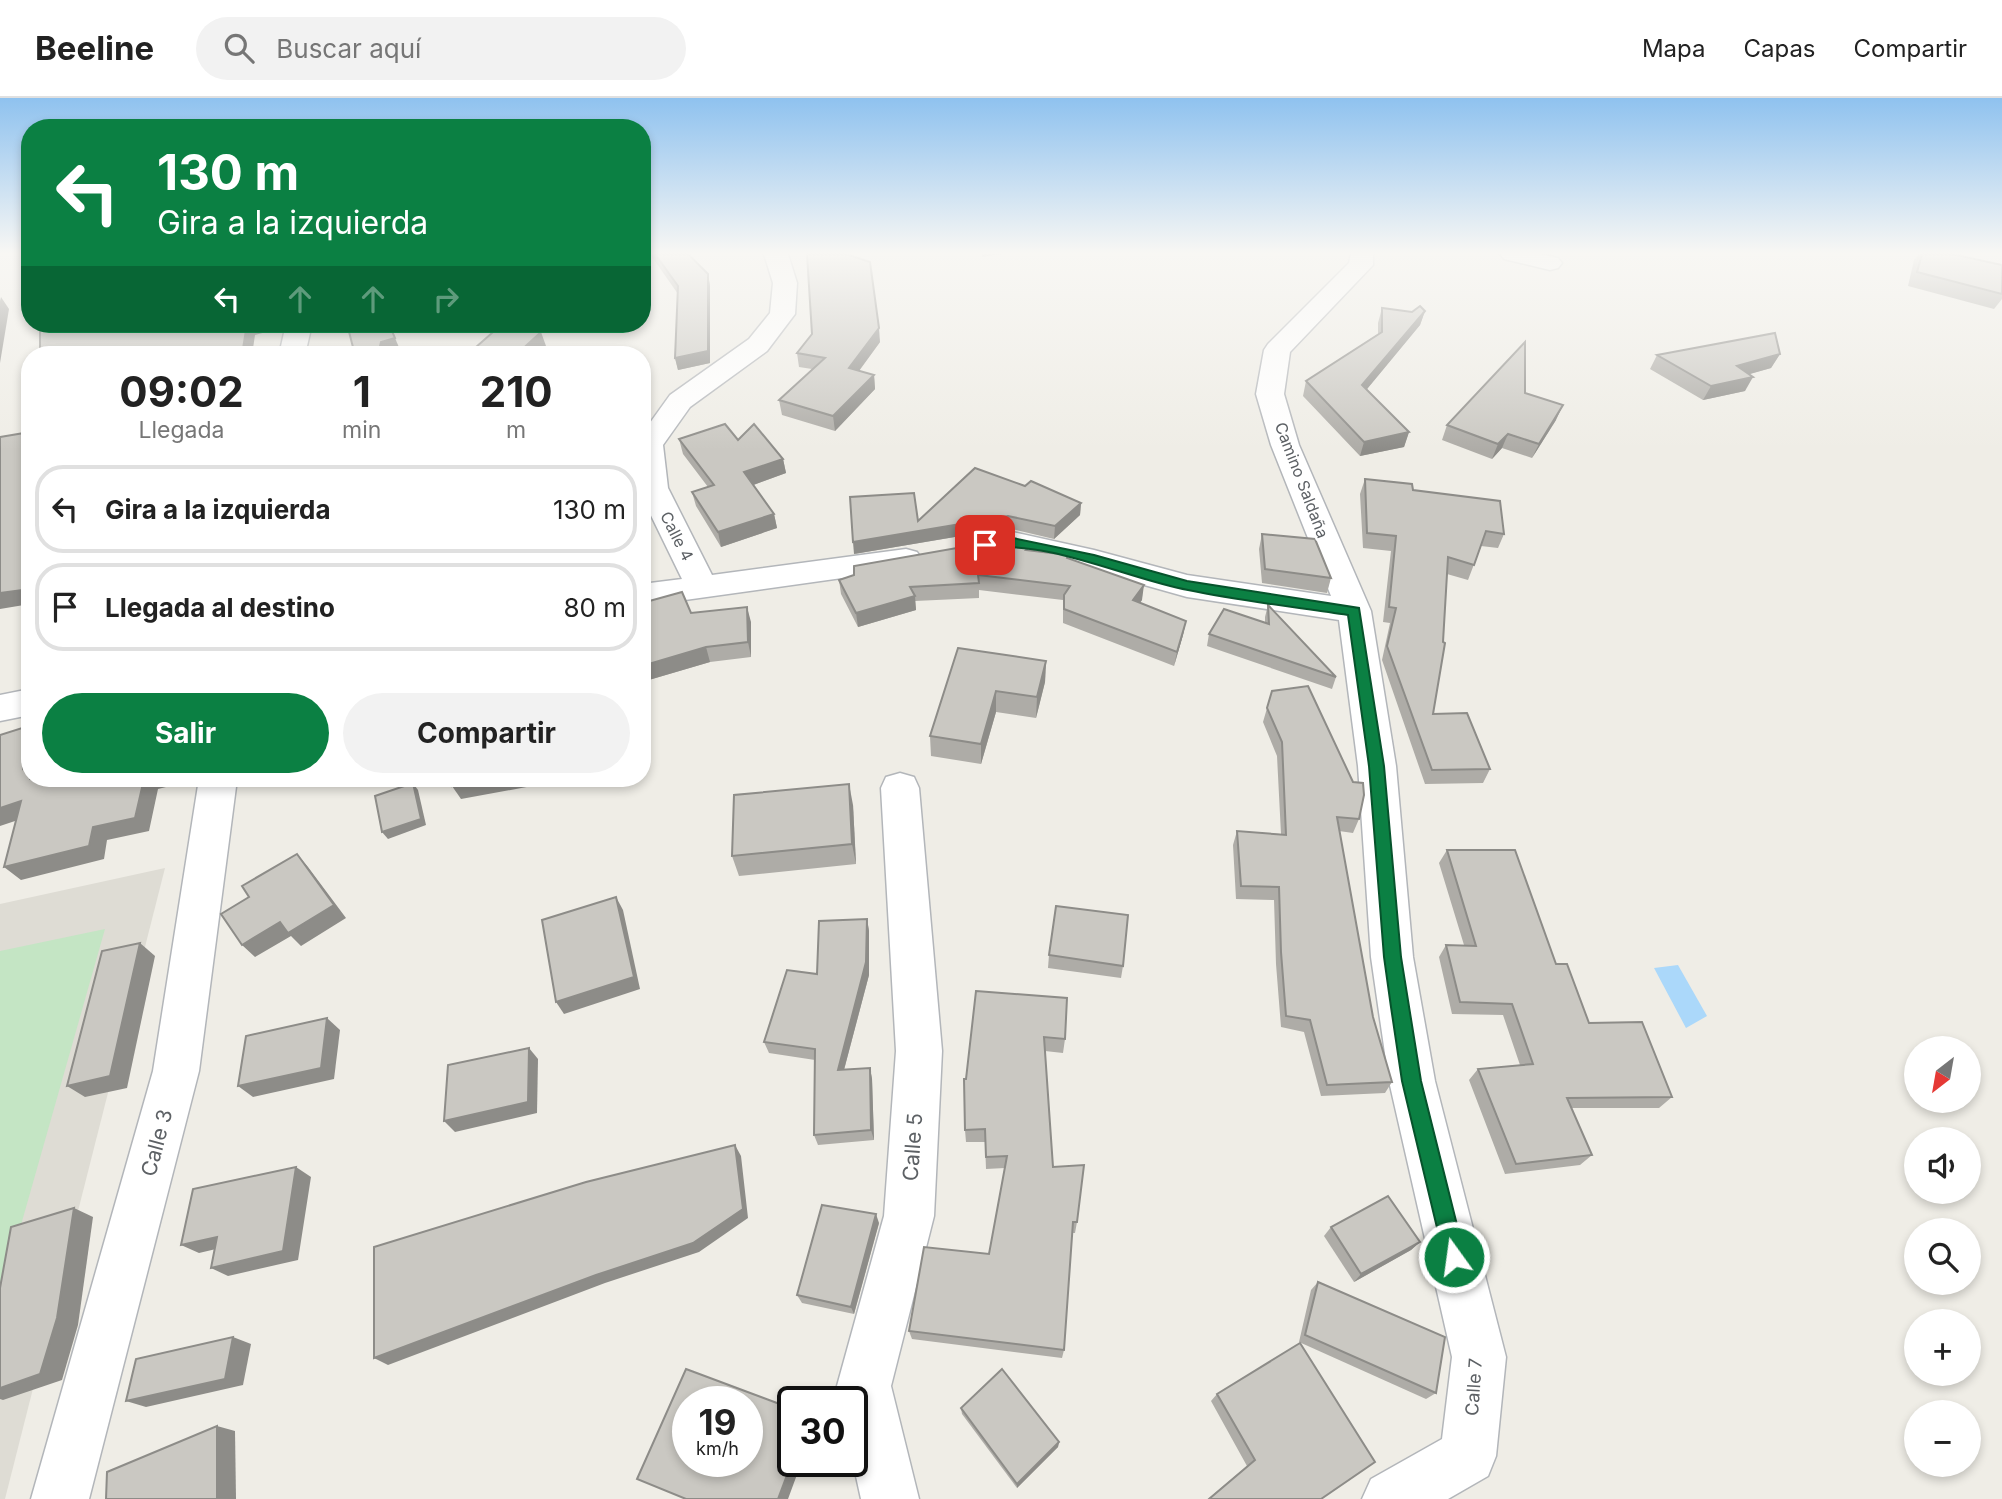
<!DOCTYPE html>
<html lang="es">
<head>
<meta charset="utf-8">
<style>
	body { margin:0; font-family:Inter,sans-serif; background:#f2f2f2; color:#222; height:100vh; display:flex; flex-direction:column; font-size:26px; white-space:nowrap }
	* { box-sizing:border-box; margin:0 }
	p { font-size:23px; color:#767676 }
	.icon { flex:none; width:38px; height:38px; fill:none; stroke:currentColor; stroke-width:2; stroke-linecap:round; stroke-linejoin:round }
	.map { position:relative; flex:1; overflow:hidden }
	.panel { position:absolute; left:21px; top:248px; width:630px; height:441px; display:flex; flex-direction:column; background:#fff; border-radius:28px; box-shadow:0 4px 10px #0003 }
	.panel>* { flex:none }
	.top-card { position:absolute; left:21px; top:21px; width:630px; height:214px; border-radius:28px; box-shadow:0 4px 10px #0003; background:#0b8043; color:#fff; overflow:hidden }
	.needle { width:46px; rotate:211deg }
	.fabs { position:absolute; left:1904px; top:938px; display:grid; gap:14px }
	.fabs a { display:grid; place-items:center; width:77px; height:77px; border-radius:50%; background:#fff; box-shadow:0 4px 10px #0003; font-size:35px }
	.speed { position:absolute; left:672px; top:1288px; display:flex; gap:14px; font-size:35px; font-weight:700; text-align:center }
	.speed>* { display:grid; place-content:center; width:91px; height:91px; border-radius:50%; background:#fff; box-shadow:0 4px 10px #0003; line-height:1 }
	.speed small { font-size:18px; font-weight:400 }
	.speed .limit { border:4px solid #111; border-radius:10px; background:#fff; color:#111 }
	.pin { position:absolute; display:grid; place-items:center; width:60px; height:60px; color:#fff; margin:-30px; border-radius:14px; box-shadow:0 4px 10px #0006 }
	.me { position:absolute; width:77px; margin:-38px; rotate:346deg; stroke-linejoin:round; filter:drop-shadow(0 0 5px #0008) }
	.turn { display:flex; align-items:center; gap:24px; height:147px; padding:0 21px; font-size:32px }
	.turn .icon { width:91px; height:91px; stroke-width:2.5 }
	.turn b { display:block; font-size:49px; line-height:60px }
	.lanes { display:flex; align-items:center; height:66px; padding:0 21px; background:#0003; justify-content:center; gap:35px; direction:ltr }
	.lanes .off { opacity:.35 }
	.eta { display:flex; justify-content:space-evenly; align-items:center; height:119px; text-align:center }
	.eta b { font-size:42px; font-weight:700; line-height:49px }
	.cta { display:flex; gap:14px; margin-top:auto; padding:14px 21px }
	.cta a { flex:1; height:80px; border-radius:42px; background:#0b8043; color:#fff; font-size:28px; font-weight:700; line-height:80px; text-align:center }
	.cta a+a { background:#f2f2f2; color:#222 }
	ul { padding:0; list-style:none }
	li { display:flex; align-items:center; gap:21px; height:88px; margin:0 14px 10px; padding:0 7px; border:4px solid #e0e0e0; border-radius:28px }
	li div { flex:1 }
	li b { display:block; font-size:26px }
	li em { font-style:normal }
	header { display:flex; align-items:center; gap:42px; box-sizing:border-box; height:98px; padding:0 35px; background:#fff; border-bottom:2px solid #e0e0e0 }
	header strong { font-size:33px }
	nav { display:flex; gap:38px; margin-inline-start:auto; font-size:24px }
	.search { width:490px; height:63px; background:#f2f2f2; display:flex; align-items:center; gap:18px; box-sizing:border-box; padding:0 24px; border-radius:38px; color:#767676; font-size:26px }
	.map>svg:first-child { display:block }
	.education { fill:#dedcd4 }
	.green { fill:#c4e5c4 }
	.water { fill:#abd8fa }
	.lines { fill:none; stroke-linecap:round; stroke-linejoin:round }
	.minor-casing { stroke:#b3b6ba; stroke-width:3 }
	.minor { fill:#fff; fill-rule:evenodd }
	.wall { fill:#aeaca7 }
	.shaded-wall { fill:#8d8c88 }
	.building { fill:#cac8c2; stroke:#8d8c88; stroke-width:2; fill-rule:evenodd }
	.route { fill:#0b8043; stroke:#07532c; stroke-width:2 }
	.labels { text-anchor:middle; stroke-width:5; stroke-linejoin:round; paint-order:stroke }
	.far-street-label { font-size:16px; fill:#5d6165; stroke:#fff }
	.street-label { font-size:18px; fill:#5d6165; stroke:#fff }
	.near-street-label { font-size:21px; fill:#5d6165; stroke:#fff }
</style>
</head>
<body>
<header>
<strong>Beeline</strong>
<div class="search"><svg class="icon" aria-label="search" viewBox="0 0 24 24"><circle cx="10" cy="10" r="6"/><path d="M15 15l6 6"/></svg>Buscar aquí</div>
<nav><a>Mapa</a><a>Capas</a><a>Compartir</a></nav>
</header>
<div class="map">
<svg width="2002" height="1401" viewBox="0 0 2002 1401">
	<rect width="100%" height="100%" fill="#efede6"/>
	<polygon class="education" points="165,770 5,1401 0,1401 0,806"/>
	<polygon class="green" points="105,831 0,1201 0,853"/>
	<polygon class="water" points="1678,867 1707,918 1686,930 1654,870"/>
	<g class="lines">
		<g class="minor-casing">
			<g id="minor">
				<polygon points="764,156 788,156 797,185 795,216 767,253 690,309 663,347 668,390 712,477 906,451 917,454 922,461 917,468 906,471 642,508 642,486 682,481 642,399 642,336 670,297 749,241 770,215 773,185"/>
				<polygon points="1351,156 1373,156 1373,167 1290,254 1284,296 1299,347 1371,513 1396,668 1413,859 1435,983 1506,1259 1496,1358 1488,1378 1448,1401 1362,1401 1371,1381 1442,1341 1452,1259 1389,983 1371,859 1358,668 1339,522 1187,499 1091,472 1008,453 979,458 968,455 963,448 968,441 1008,433 1094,452 1187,477 1331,498 1271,347 1256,296 1264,252 1268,246 1349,165"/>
				<polygon points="1500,156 1540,156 1558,160 1562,165 1558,170 1550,172 1504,161"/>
				<polygon points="286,226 312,226 305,257 279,257"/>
				<polygon points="30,591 30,617 0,623 0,597"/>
				<polygon points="900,675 914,679 919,690 942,953 934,1118 891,1288 919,1401 861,1401 852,1360 852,1304 840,1304 837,1288 884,1118 896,953 881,690 886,679"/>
				<polygon points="199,681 237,681 199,973 89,1401 31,1401 153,973"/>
			</g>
		</g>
		<use href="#minor" class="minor"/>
	</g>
	<g class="wall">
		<polygon points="650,156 688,156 708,176 710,188 710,265 678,272 675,260 678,196"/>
		<polygon points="1919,156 1952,156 2002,167 2002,201 1994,211 1908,188 1914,162"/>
		<polygon points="1382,210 1412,214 1425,213 1420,227 1366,292 1409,334 1404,349 1360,358 1303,298 1306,283 1378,236 1378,225"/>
		<polygon points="880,244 859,273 874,277 875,291 835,333 782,317 779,302 812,271 799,269 797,255"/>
		<polygon points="1780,256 1771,270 1749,276 1745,293 1703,302 1650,271 1657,257"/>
		<polygon points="1556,322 1532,360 1502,350 1492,361 1442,342 1447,327"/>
		<polygon points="679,341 738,342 783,361 786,375 753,387 774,416 777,430 721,449 696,408 692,394 708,389 683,356"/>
		<polygon points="1365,381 1413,392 1504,436 1498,450 1481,448 1468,482 1447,476 1433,616 1490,671 1483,685 1425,686 1382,562 1390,525 1383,524 1391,453 1363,450 1360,396"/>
		<polygon points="1025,388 1081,405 1080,417 1054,441 1008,430 854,456 918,423"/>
		<polygon points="1262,436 1331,480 1327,495 1262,485 1259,451"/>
		<polygon points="1032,452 1068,460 1142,502 1140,505 1186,523 1183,537 1174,568 1063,525 1063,502 979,492 979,500 915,503 916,512 858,529 841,496 839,482"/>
		<polygon points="642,505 691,515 751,524 751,559 710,564 642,584"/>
		<polygon points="1268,507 1336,579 1332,591 1207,548 1209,536 1265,525 1265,519"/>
		<polygon points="958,550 1046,563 1045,584 1036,620 996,614 981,666 931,658 930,638"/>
		<polygon points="1272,593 1359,721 1353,735 1339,733 1373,919 1392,984 1385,995 1321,998 1304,934 1281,929 1276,866 1274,802 1236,801 1233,747 1237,733 1281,736 1277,658 1263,624"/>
		<polygon points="853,707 856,766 739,778 732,758"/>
		<polygon points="1447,752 1556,866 1589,925 1672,999 1659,1010 1571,1010 1592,1057 1580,1067 1505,1076 1469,982 1478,971 1520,967 1503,917 1452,916 1439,859 1446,847 1464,847 1439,765"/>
		<polygon points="867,821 869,833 869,877 844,972 870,970 872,981 874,1042 818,1047 814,1037 815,962 769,955 764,944 817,876"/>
		<polygon points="1049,857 1123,868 1121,880 1048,870"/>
		<polygon points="976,893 1065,941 1063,955 1045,953 1053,1069 1077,1124 1075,1135 1072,1135 1064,1252 1062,1260 912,1241 909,1233 989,1156 1005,1070 986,1071 985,1044 966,1044 965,1032 966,981"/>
		<polygon points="879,1125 854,1216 802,1205 797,1197"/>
		<polygon points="1331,1129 1420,1144 1411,1152 1354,1184 1324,1138"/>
		<polygon points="1318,1184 1436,1295 1426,1301 1299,1244 1311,1192"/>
		<polygon points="1217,1296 1321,1401 1208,1401 1247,1368 1211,1303"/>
		<polygon points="961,1310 1059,1344 1058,1349 1017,1390 962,1316"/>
	</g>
	<g class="shaded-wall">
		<polygon points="982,156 1001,156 982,159"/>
		<polygon points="708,176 710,188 710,265 678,272 675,260"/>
		<polygon points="1,199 9,211 0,265 0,203"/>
		<polygon points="1425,213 1420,227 1358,302 1362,287"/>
		<polygon points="247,226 270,226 270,233 255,237 252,257 242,257"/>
		<polygon points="389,226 401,254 389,257 378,257 381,244"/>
		<polygon points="879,230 880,244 850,285 849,270"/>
		<polygon points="541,234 546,248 536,257 516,257"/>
		<polygon points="1780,256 1771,270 1729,282 1737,268"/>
		<polygon points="874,277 875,291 835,333 833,318"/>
		<polygon points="1753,279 1745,293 1703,302 1711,288"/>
		<polygon points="1563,307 1556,322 1532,360 1539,346"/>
		<polygon points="1409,334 1404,349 1360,358 1364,344"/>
		<polygon points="1508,336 1502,350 1492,361 1498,346"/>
		<polygon points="783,361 786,375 748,389 744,374"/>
		<polygon points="1081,405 1080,417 1054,441 1055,428"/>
		<polygon points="774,416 777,430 721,449 718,434"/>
		<polygon points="1008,418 1008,430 854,456 853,444"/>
		<polygon points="1144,487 1142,502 1131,516 1133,502"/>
		<polygon points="30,491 30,506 0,511 0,495"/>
		<polygon points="915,498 916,512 858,529 856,515"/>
		<polygon points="747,509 751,524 751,559 748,544"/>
		<polygon points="1186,523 1183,537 1174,568 1177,554"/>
		<polygon points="706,549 710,564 642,584 642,568"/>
		<polygon points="1046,563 1045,584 1036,620 1037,599"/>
		<polygon points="996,593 996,614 981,666 981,646"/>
		<polygon points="22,630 30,637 30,677 23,671"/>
		<polygon points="144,681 171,681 170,688 158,691 149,733 107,742 104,761 21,782 4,769 93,729"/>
		<polygon points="488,681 532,681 532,688 461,701 452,688"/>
		<polygon points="413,685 418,692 426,727 388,741 382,734"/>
		<polygon points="849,686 853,707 856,766 852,746"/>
		<polygon points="21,703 36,716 0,728 0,710"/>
		<polygon points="297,756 308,769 346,820 301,848 291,838 255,859 242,847"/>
		<polygon points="616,799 623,812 640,891 564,916 556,904"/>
		<polygon points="867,821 869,833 869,877 841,983 838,972"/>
		<polygon points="140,845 155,858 127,990 85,999 67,988"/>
		<polygon points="327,920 340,932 334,981 253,999 238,988"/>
		<polygon points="529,950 538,961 537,1015 455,1034 444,1023"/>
		<polygon points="870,970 872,981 874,1042 871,1032"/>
		<polygon points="735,1047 741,1058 748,1120 699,1154 605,1185 388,1267 374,1260"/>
		<polygon points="296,1069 311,1079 298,1162 228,1178 211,1170"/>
		<polygon points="74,1110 93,1119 78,1227 62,1282 3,1302 0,1301 0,1290"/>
		<polygon points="876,1116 879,1125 854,1216 851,1209"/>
		<polygon points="217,1139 233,1147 199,1155 181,1147"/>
		<polygon points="1420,1144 1411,1152 1354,1184 1361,1176"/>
		<polygon points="233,1239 251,1246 243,1287 146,1309 126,1303"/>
		<polygon points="217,1328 235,1333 236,1401 217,1401"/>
		<polygon points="1059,1344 1058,1349 1017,1390 1017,1386"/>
		<polygon points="793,1361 793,1363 802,1363 788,1401 778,1401"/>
	</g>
	<g class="building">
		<polygon points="655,156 688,156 708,176 708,253 675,260 678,188"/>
		<polygon points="807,156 846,156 870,164 879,230 849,270 874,277 833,318 779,302 825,260 797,255 812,236"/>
		<polygon points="1922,156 1952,156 2002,167 2002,196 1917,174"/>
		<polygon points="1420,208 1425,213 1362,287 1409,334 1364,344 1306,283 1382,234 1382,210 1412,214"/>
		<polygon points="40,226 247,226 242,257 40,257"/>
		<polygon points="347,226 389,226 395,240 381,244 378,257 355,257"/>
		<polygon points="501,227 541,234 516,257 467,257"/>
		<polygon points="1775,235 1780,256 1737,268 1753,279 1711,288 1657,257"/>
		<polygon points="1525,244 1525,295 1563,307 1539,346 1508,336 1498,346 1447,327"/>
		<polygon points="725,326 738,342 754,326 783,361 744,374 774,416 718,434 692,394 714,387 679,341"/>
		<polygon points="30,334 30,441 28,446 30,446 30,491 0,495 0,339"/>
		<polygon points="975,370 1025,388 1031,383 1081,405 1055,428 1008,418 853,444 850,399 914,395 918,423"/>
		<polygon points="1365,381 1412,386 1413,392 1500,403 1504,436 1486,433 1474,467 1448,459 1443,544 1445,545 1433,616 1467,615 1490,671 1432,672 1387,548 1396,510 1389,509 1396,438 1367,435"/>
		<polygon points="1262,436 1315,441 1331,480 1265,471"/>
		<polygon points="1008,441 1032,446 1026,452 1068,457 1067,460 1144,487 1133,502 1186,523 1177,554 1064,511 1064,497 1070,488 978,477 979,485 910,489 915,498 856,515 839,482 854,477 854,468"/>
		<polygon points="682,494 691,515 747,509 748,544 706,549 642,568 642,505"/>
		<polygon points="1268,507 1336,579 1209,536 1224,511 1269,526"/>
		<polygon points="958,550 1046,563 1037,599 996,593 981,646 930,638"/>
		<polygon points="1308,588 1353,684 1363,685 1364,697 1359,721 1337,719 1373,919 1392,984 1327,987 1310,922 1286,918 1281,854 1279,789 1241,788 1237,733 1286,737 1282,644 1267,610 1272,593"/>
		<polygon points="22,630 23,671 30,668 30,681 144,681 135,720 93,729 89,748 4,769 21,703 0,710 0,637"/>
		<polygon points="452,681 488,681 452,688"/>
		<polygon points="413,685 421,721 382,734 375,698"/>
		<polygon points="849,686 852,746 732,758 734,697"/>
		<polygon points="1447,752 1515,752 1556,866 1567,866 1589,925 1642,924 1672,999 1567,1000 1592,1057 1516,1066 1478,971 1533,966 1512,906 1460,904 1446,847 1476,848"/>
		<polygon points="297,756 334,807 288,835 280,824 242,847 221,816 249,799 242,788"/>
		<polygon points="616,799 634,879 556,904 542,822"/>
		<polygon points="1056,808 1128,817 1123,868 1049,857"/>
		<polygon points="867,821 866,864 838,972 870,970 871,1032 814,1037 815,951 764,944 787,872 817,876 819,823"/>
		<polygon points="140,845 110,978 67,988 102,853"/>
		<polygon points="976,893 1067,900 1065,941 1044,939 1053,1069 1084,1067 1077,1124 1073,1124 1064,1252 909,1233 924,1149 989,1156 1007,1058 986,1059 985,1031 965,1032 964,981 966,981"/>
		<polygon points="327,920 321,970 238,988 246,938"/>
		<polygon points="529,950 528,1004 444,1023 448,967"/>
		<polygon points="735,1047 743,1111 693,1145 596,1177 374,1260 374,1149 586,1084"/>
		<polygon points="296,1069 283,1153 211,1170 217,1139 181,1147 193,1091"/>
		<polygon points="1388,1098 1420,1144 1361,1176 1331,1129"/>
		<polygon points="822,1107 876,1116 851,1209 797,1197"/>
		<polygon points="74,1110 57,1220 40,1276 0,1290 0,1190 11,1129"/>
		<polygon points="1318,1184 1445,1239 1436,1295 1305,1237"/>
		<polygon points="233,1239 225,1281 126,1303 136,1261"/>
		<polygon points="1300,1245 1375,1364 1321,1401 1209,1401 1255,1362 1217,1296"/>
		<path d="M686,1271l107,40v50l-15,40h-92l-49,-20zM688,1304h59v59h-59z"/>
		<polygon points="1002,1271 1059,1344 1017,1386 961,1310"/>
		<polygon points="217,1328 217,1401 106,1401 107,1374"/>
	</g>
	<linearGradient id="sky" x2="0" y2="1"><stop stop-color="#8fc2ef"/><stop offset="0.44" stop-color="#f8f7f4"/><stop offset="1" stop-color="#f8f7f4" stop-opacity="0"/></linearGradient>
	<rect width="2002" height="352" fill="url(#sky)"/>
	<path class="route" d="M1008,439l86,18 93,26 172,27 25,158 17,191 20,124 44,176 -3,7 -8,3 -7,-3 -3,-7 -42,-176 -11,-74 -7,-50 -15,-191 -21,-151c-53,-8 -107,-14 -160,-25 -60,-11 -144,-52 -203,-41l-7,-4 2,-3z"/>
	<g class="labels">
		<g class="far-street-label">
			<text transform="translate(1302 382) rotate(69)" y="6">Camino Saldaña</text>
			<text transform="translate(677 438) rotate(63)" y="6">Calle 4</text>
		</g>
		<g class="street-label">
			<text transform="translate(1474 1289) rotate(-86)" y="6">Calle 7</text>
		</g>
		<g class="near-street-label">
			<text transform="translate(157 1045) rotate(-75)" y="7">Calle 3</text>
			<text transform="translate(913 1049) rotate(-86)" y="7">Calle 5</text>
		</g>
	</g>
</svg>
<div class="fabs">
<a><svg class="needle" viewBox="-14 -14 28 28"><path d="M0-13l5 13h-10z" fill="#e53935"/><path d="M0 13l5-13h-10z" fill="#767676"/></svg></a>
<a><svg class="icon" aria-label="sound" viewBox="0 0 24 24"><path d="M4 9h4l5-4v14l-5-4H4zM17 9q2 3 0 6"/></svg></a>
<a><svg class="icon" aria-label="search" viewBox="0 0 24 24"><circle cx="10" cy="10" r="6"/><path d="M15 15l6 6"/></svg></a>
<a>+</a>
<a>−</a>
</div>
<div class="speed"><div>19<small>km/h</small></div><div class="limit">30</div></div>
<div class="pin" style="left:985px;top:447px;background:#d93025"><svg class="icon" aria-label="arrive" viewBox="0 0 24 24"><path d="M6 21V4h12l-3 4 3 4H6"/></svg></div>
<svg class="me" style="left:1454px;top:1159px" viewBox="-20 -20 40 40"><circle r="17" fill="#0b8043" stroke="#fff" stroke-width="3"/><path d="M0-11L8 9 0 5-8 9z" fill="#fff"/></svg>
<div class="top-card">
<div class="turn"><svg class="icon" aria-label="left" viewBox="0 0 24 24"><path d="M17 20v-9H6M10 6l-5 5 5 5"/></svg><div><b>130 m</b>Gira a la izquierda</div></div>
<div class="lanes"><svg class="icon" aria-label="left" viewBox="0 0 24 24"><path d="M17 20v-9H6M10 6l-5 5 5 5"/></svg><svg class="icon off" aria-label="ahead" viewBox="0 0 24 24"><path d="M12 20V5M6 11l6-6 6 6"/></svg><svg class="icon off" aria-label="ahead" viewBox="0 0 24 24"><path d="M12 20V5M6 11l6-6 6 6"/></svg><svg class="icon off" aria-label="right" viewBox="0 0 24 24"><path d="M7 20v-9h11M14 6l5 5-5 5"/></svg></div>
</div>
<section class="panel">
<div class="eta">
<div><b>09:02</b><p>Llegada</p></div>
<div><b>1</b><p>min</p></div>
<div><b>210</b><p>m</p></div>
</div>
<ul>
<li><svg class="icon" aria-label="left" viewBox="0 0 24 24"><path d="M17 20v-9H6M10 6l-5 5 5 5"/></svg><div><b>Gira a la izquierda</b></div><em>130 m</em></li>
<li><svg class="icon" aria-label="arrive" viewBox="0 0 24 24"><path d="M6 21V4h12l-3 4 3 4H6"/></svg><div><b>Llegada al destino</b></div><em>80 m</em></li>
</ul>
<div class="cta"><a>Salir</a><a>Compartir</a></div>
</section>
</div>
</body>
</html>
